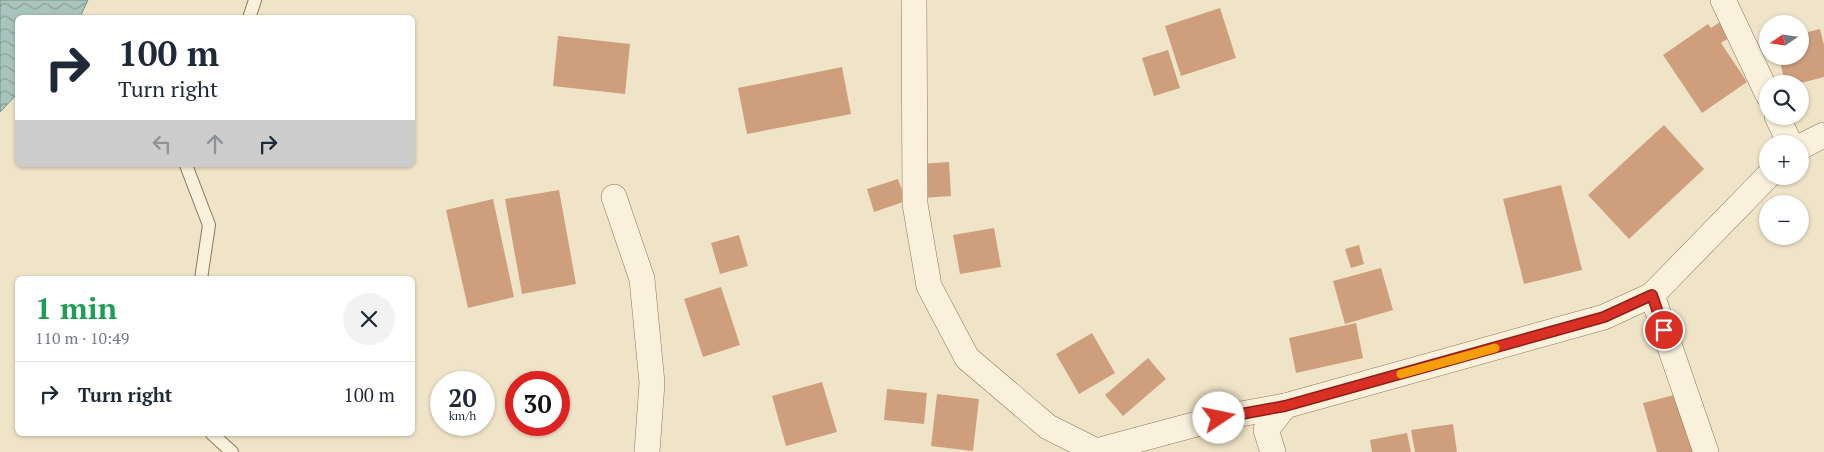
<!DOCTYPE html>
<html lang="en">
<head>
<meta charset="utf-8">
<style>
	body { margin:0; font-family:"PT Serif",serif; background:#f2f2f3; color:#1f2937; height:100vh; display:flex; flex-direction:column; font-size:19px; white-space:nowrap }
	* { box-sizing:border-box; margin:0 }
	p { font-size:16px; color:#747a83 }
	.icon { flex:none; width:28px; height:28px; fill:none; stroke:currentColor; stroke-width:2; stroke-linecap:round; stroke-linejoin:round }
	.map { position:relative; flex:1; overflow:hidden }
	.sheet { position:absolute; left:15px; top:276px; width:400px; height:160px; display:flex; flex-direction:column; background:#fff; border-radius:8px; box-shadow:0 1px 4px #0004 }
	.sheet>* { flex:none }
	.guide { position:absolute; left:15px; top:15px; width:400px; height:152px; border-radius:8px; box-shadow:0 1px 4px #0004; background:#fff; color:#1f2937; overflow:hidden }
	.needle { width:32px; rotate:257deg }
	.fabs { position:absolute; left:1759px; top:15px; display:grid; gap:10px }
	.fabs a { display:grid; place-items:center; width:50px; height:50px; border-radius:50%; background:#fff; box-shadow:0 1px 4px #0004; font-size:25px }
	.speed { position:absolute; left:430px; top:371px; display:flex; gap:10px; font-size:25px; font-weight:700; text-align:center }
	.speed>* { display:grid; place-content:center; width:65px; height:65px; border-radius:50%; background:#fff; box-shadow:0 1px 4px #0004; line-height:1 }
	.speed small { font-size:12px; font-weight:400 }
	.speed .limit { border:8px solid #d22; background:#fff; color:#111 }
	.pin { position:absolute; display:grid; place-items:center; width:42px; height:42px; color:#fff; margin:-21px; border:2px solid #fff; border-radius:50%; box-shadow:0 1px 5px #0007 }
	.me { position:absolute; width:55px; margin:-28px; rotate:79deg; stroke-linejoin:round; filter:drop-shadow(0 0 4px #0008) }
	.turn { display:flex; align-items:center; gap:18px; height:105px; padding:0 20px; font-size:22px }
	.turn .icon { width:65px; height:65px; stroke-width:2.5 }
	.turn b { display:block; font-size:35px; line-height:42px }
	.lanes { display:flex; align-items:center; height:48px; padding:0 20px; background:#0003; justify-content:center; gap:25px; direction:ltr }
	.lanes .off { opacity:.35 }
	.round { display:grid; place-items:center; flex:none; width:52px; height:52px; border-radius:26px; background:#f2f2f3 }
	.summary { display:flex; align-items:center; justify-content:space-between; height:85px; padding:0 20px }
	h1 { font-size:30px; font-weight:700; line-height:38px; color:#1e9e55 }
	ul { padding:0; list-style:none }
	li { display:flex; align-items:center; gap:15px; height:65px; padding:0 20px; border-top:1px solid #e0e1e3 }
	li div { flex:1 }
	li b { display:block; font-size:19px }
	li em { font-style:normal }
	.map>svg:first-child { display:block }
	.water { fill:url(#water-waves); stroke:#6f938a }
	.building { fill:#cf9f7d }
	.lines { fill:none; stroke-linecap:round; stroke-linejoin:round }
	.lane-casing { stroke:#8d765c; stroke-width:14 }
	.street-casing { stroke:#8d765c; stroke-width:26 }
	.lane { stroke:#faf1dc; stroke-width:12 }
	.street { stroke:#faf1dc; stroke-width:25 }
	.route-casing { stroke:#8d1f18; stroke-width:12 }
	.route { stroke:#d93025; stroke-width:9 }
	.slow { stroke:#f59e0b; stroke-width:9 }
</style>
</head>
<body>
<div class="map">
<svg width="1824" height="452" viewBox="0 0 1824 452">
	<defs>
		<pattern id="water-waves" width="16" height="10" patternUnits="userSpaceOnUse" patternTransform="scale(1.25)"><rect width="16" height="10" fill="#a9c4bc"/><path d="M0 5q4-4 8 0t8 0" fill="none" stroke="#8ba098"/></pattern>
	</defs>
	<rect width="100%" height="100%" fill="#f0e4c8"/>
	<polygon class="water" points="0,0 88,0 80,17 18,18 17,94 0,112"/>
	<g class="building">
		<polygon points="1220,8 1236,58 1181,76 1165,26"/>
		<polygon points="1720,22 1730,37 1721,43 1747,82 1702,113 1663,55 1708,24 1711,28"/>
		<polygon points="1820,29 1824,45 1824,77 1797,84 1785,84 1779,56 1800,56 1800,34"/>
		<polygon points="558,36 630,44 625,94 553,86"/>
		<polygon points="1168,50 1180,88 1154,96 1142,58"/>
		<polygon points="842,67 851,114 747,134 738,88"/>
		<polygon points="1664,125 1704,169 1629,239 1588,195"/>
		<polygon points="949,162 951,196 922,198 920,164"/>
		<polygon points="898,179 906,201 874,212 867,189"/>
		<polygon points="1561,185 1582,270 1524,284 1503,199"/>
		<polygon points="559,190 576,284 522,294 505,199"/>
		<polygon points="493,199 514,297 468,308 446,210"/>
		<polygon points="994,228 1001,267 960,274 953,235"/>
		<polygon points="739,235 748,266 720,274 711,243"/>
		<polygon points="1359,245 1364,264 1351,268 1345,249"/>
		<polygon points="1381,268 1393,310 1345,324 1333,281"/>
		<polygon points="721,287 740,345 703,357 684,299"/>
		<polygon points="1356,323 1363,358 1296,373 1289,338"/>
		<polygon points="1092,333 1115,373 1079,394 1056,354"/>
		<polygon points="1148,358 1166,379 1123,416 1105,395"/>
		<polygon points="822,382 837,432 786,446 772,396"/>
		<polygon points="887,389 927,393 924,424 884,420"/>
		<polygon points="937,394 979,399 973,451 931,446"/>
		<polygon points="1678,394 1694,452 1657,452 1643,403"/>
		<polygon points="1453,424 1457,452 1415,452 1411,430"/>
		<polygon points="1407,433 1411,452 1372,452 1370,440"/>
	</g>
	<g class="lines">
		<g class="lane-casing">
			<g id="lane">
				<polyline points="249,18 255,0"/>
				<polyline points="186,165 209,225 201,279"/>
				<polyline points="212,434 232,452"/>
			</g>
		</g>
		<g class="street-casing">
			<g id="street">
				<polyline points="914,0 915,204 929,286 967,358 1048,427 1096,451 1219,418 1285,406"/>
				<polyline points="1723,0 1768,95"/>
				<polyline points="1777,116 1790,144"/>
				<polyline points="1800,147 1824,135"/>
				<polyline points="614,197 642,279 652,383 647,452"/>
				<polyline points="1652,295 1706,452"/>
				<polyline points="1273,452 1266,430 1285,406 1604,317 1652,295 1768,176"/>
			</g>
		</g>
		<use href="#lane" class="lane"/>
		<use href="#street" class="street"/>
	</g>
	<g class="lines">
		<g class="route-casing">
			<polyline id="route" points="1219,418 1285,406 1604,317 1652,295 1664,330"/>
		</g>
		<use href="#route" class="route"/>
		<polyline class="slow" points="1401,374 1495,348"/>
	</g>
</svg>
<div class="fabs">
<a><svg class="needle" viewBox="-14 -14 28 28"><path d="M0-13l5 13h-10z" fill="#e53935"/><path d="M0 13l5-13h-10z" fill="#747a83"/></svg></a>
<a><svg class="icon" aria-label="search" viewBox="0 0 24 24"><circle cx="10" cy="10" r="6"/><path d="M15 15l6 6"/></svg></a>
<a>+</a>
<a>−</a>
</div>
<div class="speed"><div>20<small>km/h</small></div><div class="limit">30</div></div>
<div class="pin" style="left:1664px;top:330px;background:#d93025"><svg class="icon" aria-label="arrive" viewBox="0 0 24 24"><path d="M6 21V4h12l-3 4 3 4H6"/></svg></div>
<svg class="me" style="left:1219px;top:418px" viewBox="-20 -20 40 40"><circle r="19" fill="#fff"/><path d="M0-13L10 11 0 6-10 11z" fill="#d93025"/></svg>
<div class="guide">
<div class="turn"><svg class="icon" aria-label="right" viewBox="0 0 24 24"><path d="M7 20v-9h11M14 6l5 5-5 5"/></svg><div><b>100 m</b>Turn right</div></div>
<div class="lanes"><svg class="icon off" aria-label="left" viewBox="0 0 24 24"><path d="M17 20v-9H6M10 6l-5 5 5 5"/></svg><svg class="icon off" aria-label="ahead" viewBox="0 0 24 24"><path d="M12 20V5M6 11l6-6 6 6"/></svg><svg class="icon" aria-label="right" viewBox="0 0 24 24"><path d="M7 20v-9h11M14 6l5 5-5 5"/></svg></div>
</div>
<section class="sheet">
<div class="summary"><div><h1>1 min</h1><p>110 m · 10:49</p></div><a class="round"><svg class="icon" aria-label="close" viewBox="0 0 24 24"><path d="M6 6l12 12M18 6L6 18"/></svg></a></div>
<ul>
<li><svg class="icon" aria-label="right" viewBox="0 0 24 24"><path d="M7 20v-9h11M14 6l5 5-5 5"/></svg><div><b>Turn right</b></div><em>100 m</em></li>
</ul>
</section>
</div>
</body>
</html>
